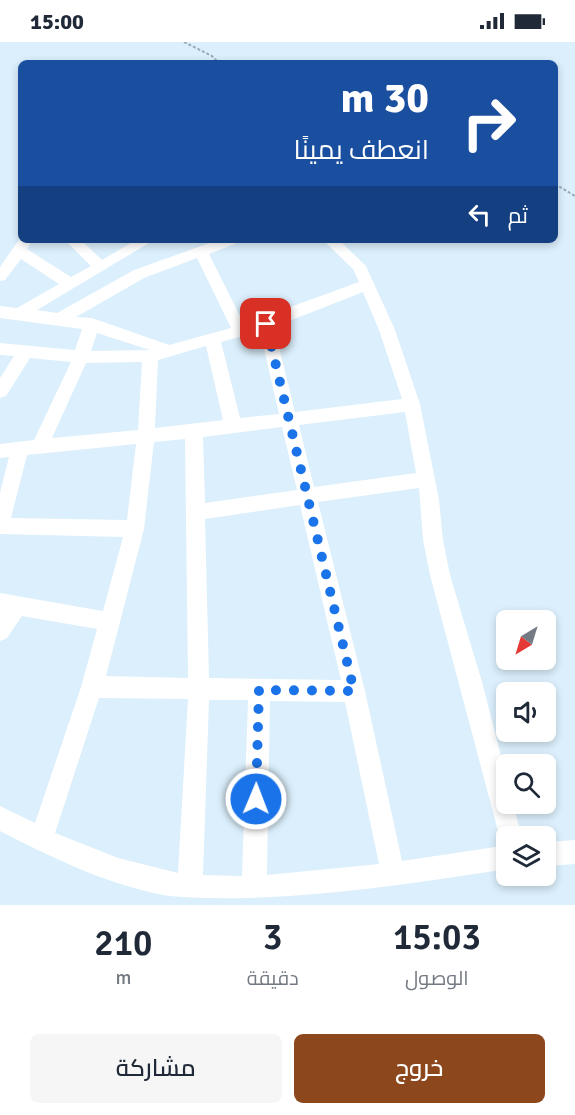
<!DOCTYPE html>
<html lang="ar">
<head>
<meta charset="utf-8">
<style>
	body { margin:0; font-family:Signika,Cairo,sans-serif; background:#f6f6f7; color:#1f2937; direction:rtl; height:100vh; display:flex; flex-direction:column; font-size:22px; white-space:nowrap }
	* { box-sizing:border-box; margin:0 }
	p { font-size:20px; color:#747a83 }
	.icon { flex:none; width:33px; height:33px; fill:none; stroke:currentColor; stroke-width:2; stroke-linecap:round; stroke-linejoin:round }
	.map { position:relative; height:863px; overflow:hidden; direction:ltr }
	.details { display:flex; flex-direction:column; background:#fff; flex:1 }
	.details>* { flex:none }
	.hud { position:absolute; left:18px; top:18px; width:540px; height:183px; border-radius:9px; box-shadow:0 3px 9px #0003; direction:rtl; background:#1a4fa0; color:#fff; overflow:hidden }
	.needle { width:39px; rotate:218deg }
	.controls { position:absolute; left:496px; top:568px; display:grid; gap:12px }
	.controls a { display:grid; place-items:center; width:60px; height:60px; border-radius:9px; background:#fff; box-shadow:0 3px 9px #0003; font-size:30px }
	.pin { position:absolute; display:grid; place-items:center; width:51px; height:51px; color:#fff; margin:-26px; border-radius:12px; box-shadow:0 3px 9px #0006 }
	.me { position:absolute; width:66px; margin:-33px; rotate:1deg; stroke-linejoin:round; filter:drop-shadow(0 0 4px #0008) }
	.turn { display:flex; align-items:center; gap:21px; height:126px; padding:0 30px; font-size:27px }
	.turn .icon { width:78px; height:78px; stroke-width:2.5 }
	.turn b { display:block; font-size:42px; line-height:51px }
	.then { display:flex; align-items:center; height:57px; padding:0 30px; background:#0003; gap:12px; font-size:22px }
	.eta { display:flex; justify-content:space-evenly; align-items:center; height:102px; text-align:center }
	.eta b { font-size:36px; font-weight:600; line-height:42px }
	.button { display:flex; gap:12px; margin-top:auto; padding:12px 30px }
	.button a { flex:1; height:69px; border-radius:9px; background:#8c481c; color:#fff; font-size:24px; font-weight:600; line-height:69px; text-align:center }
	.button a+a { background:#f6f6f7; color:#1f2937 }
	.status { display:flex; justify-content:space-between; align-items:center; height:42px; padding:0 30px; background:#fff; direction:ltr }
	.status svg { height:16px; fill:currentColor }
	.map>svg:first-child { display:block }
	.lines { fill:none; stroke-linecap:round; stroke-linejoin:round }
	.path { stroke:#9bacb8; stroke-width:2; stroke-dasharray:3 2; stroke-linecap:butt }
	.minor { fill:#fff; fill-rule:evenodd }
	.route { stroke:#1a73e8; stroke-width:10; stroke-dasharray:0 18 }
</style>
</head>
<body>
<div class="status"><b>15:00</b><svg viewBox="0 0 49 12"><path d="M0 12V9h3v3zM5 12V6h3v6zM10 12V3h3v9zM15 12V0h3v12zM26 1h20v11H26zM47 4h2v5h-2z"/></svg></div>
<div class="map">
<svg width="575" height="863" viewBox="0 0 575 863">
	<rect width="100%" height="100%" fill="#dbeffc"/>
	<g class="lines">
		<g class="path">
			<polyline points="184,0 212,14 219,21"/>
			<polyline points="555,142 575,154"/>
		</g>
		<g class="minor">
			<path d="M21,195v3l11,1 -5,8 44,28 20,-11 -26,-26h16l21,20 34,-20h18l-117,70 20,3 77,-43 84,-30h21l-2,3 -28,11 35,70 115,-42 -6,-13 -30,-29h16l27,26 29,64 25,74 19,96 4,40 7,35 32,107 25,97v25h6l9,33h-15v32c-102,16 -236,36 -338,27 -59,-10 -116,-38 -169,-65v-25l35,17 46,-136 16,-58 -75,-13 -15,22 -7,3v-48l103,18 20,-74 -123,-3v-41l9,-36 -9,1v-14l34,-4 37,-78 -41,-4 -24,38 -6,2v-20l14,-22 -14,-1v-12l75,7 7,-21 -82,-11v-12l17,2 42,-24 -38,-25 -16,21 -5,1v-14zM197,216l34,70 -62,17 -77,-27 -16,-1 68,-39zM363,250l16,38 23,69 -107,13 -21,-85zM260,289l19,83 -39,4 -19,-76zM97,291l53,17 -59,1zM206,304l17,74 -68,8 3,-68zM142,320l-4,68 -86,8 34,-75zM405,370l11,61 -102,14 -15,-62zM282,385l15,63 -92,13 -2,-66zM185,397l3,239 -82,-2 38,-147 10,-87zM136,402l-9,76 -116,-2 16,-63zM419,446l4,52 7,35 72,271 -100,15 -37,-170 -47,-189zM300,463l41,175 -132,-2 -4,-159zM99,656l89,1 -10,174 -60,-15 -63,-25zM209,658h39l-6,176 -39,-1zM270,659l75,1 34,162 -112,11z"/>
			<polygon points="575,798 575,822 546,824 546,800"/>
		</g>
	</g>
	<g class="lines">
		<polyline class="route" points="256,757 259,648 354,649 266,282"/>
	</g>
</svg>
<div class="controls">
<a><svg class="needle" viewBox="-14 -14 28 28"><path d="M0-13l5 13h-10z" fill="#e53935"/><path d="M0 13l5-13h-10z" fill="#747a83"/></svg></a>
<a><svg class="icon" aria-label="sound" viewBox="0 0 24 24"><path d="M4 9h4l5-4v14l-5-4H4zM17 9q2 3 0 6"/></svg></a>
<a><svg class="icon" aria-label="search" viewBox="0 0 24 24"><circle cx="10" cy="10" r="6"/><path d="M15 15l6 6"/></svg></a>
<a><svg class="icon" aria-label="layers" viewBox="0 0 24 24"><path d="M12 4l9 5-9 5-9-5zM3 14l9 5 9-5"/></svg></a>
</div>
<div class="pin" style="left:266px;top:282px;background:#d93025"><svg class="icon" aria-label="arrive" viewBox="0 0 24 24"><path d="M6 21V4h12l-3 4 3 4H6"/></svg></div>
<svg class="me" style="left:256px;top:757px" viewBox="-20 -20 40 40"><circle r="17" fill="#1a73e8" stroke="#fff" stroke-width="3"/><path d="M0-11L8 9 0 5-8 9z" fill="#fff"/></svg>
<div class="hud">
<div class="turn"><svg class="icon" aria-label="right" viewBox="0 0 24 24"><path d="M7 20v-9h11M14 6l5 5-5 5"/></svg><div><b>30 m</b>انعطف يمينًا</div></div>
<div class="then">ثم<svg class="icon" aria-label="left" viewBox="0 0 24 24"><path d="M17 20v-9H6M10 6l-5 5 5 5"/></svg></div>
</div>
</div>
<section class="details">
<div class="eta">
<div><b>15:03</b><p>الوصول</p></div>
<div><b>3</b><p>دقيقة</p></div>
<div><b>210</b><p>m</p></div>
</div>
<div class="button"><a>خروج</a><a>مشاركة</a></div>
</section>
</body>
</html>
